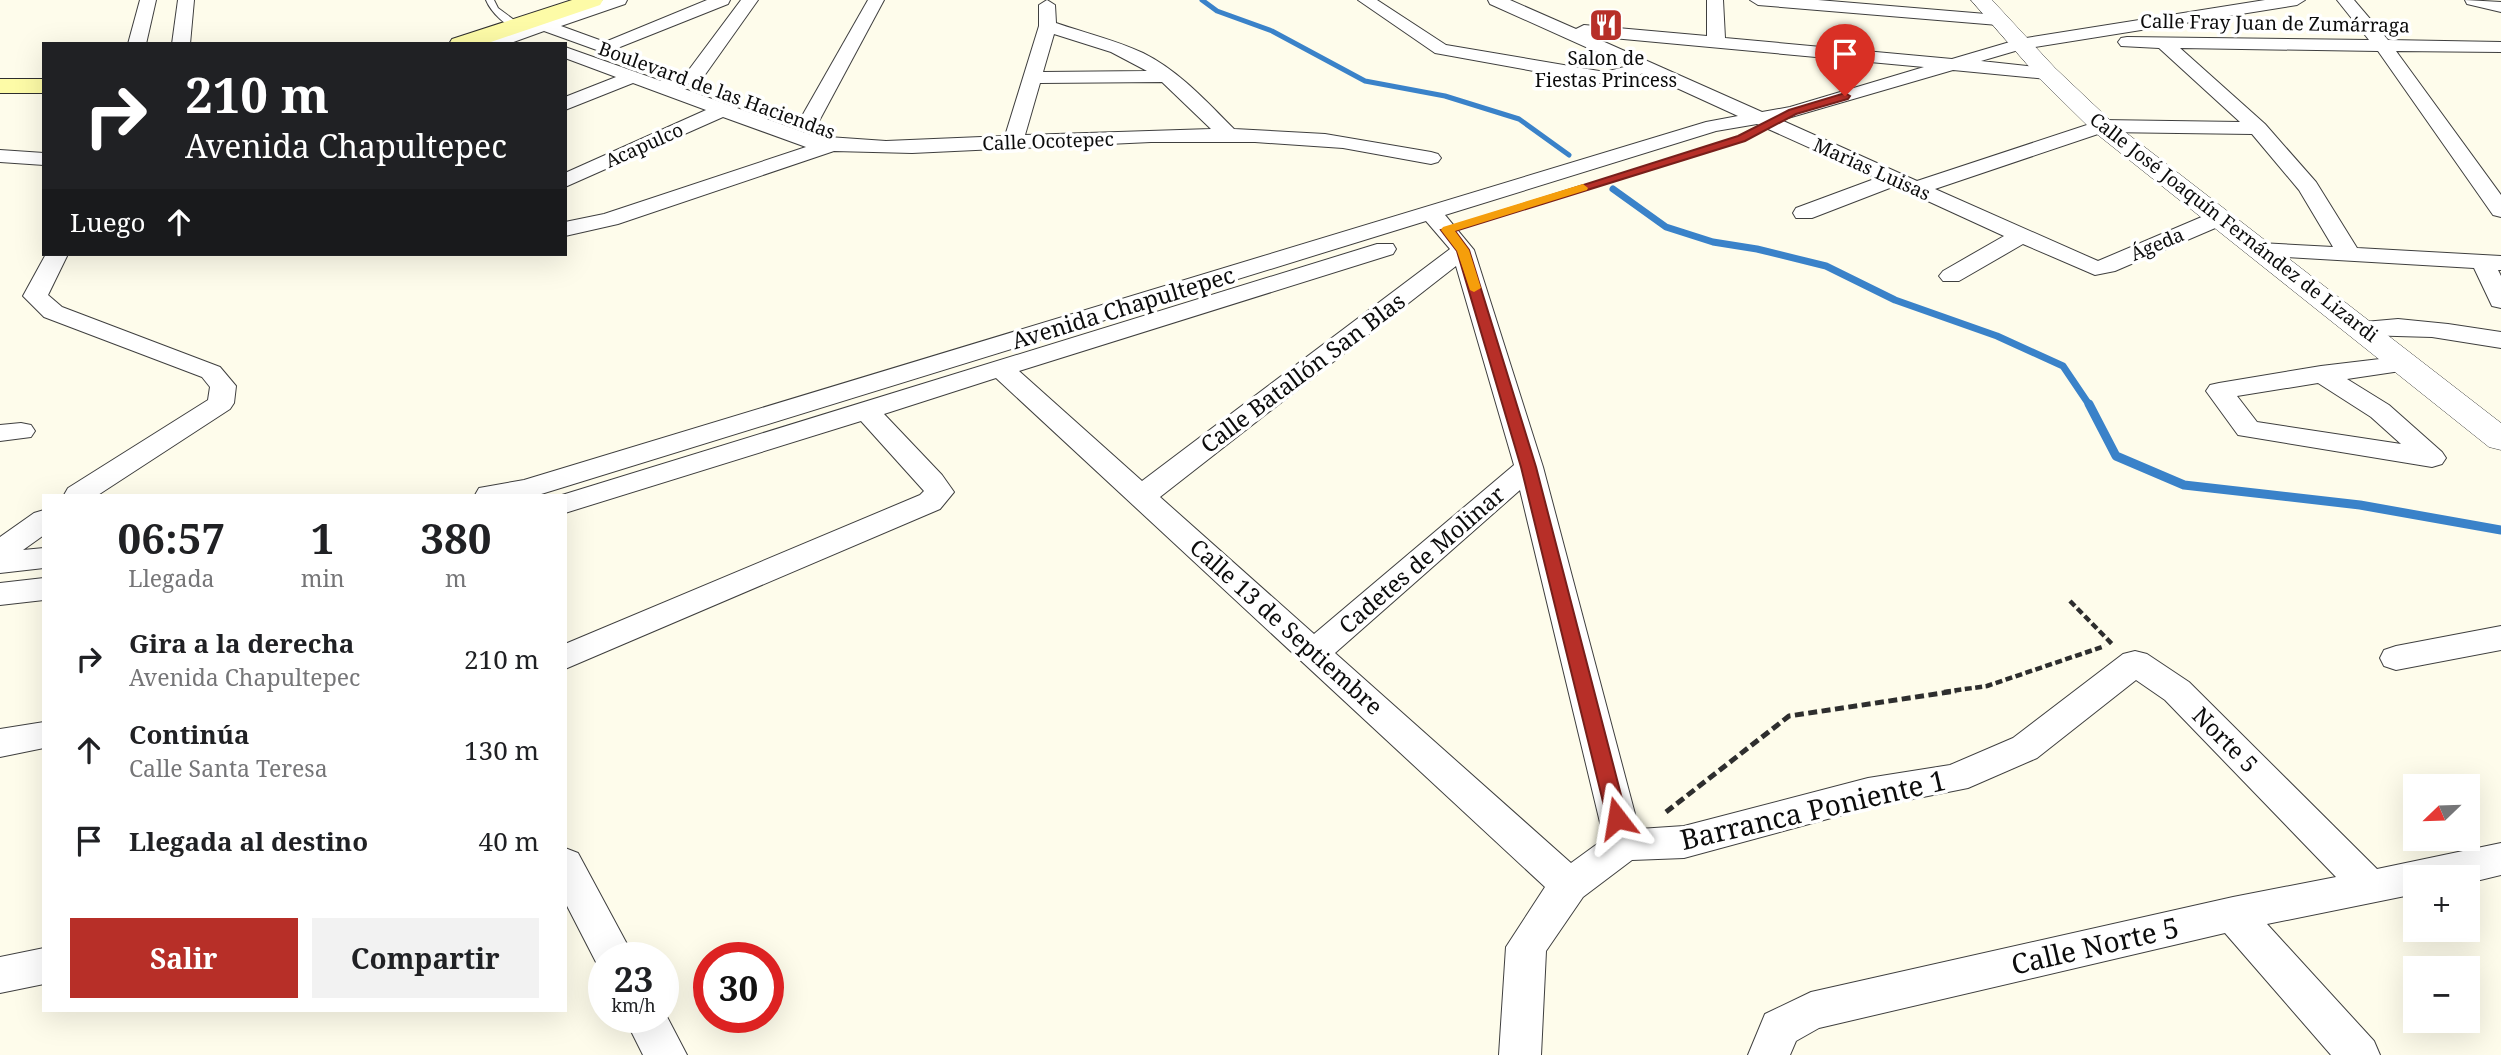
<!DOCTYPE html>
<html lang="es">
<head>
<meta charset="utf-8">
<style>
	body { margin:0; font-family:"Noto Serif",serif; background:#f2f2f2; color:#202124; height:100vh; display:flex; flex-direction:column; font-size:26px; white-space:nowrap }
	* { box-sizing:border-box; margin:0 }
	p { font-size:23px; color:#757577 }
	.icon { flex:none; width:38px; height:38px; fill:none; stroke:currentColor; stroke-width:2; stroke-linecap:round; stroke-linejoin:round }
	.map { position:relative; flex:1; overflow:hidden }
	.side { position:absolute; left:42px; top:494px; width:525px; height:518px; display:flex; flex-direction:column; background:#fff; border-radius:0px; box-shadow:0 7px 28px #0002 }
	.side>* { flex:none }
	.hud { position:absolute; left:42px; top:42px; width:525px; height:214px; border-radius:0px; box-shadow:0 7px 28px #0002; background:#202124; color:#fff; overflow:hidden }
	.needle { width:46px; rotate:247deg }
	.buttons { position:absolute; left:2403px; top:774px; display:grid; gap:14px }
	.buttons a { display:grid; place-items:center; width:77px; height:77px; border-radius:0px; background:#fff; box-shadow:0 7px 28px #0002; font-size:35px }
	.speed { position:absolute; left:588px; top:942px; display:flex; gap:14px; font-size:35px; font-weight:700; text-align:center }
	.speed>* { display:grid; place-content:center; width:91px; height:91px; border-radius:50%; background:#fff; box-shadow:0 7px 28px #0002; line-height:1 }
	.speed small { font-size:18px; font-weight:400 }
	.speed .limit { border:10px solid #d22; background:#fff; color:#111 }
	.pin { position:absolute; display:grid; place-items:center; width:60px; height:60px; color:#fff; margin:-72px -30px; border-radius:50% 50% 50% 0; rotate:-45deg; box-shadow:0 0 7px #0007 }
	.pin .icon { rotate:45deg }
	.me { position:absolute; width:77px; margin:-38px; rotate:346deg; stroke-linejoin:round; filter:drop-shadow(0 0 5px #0008) }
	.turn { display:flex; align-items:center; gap:24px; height:147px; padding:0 28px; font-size:32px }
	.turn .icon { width:91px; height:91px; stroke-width:2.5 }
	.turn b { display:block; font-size:49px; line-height:60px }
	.then { display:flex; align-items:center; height:66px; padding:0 28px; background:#0003; gap:14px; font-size:26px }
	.eta { display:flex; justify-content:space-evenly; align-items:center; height:119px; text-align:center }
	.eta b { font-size:42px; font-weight:700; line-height:49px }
	.action { display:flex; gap:14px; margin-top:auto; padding:14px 28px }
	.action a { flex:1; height:80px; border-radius:0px; background:#b72f28; color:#fff; font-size:28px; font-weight:700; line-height:80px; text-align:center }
	.action a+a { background:#f2f2f2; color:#202124 }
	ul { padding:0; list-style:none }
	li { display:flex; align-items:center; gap:21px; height:91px; padding:0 28px }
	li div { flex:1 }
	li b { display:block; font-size:26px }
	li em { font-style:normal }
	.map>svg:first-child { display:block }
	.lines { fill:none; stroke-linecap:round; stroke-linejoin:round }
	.stream-far2 { stroke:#3a82c9; stroke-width:5 }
	.stream-far1 { stroke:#3a82c9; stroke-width:7 }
	.stream { stroke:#3a82c9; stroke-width:9 }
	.service-casing { stroke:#3f3f3f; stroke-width:2 }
	.minor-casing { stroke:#3f3f3f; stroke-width:2 }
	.tertiary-casing { stroke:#3f3f3f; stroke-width:1 }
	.secondary-casing { stroke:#2e2e2e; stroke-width:2 }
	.path-far1 { stroke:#2e2e2e; stroke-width:4.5; stroke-dasharray:7 3.5; stroke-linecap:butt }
	.path { stroke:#2e2e2e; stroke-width:5; stroke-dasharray:9 4.5; stroke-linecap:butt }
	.service { fill:#fff; fill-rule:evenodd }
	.minor { fill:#fff; fill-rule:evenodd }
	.tertiary { fill:#fff; fill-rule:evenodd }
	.secondary { fill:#fdfba7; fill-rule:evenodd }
	.route { fill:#b72f28; stroke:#771f1a; stroke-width:2 }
	.slow { fill:#f59e0b }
	.labels { text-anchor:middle; stroke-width:7; stroke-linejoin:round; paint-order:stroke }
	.far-street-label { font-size:19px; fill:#0c0c0c; stroke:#fff }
	.far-poi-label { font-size:19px; fill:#0c0c0c; stroke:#fff }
	.street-label { font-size:23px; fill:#0c0c0c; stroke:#fff }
	.near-street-label { font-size:28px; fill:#0c0c0c; stroke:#fff }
</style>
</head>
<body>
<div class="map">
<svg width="2501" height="1055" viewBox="0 0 2501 1055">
	<rect width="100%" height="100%" fill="#fefceb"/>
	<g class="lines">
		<polyline class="stream-far2" points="1202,0 1217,11 1272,31 1365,81 1445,96 1519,119 1569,155"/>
		<polyline class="stream-far1" points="1613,189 1666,227 1713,242 1757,249 1826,266 1895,300 1997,336 2063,366 2090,406"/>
		<polyline class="stream" points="2089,404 2116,456 2184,485 2360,505 2501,530"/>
		<g class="service-casing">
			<path id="service" d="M486,0h8l4,8 23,17v4c-14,0 -30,-17 -35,-29z"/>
		</g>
		<g class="minor-casing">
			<g id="minor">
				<polygon points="140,0 156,0 146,44 128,44"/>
				<polygon points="178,0 194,0 190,44 172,44"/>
				<polygon points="603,0 627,0 625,4 561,26 605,42 707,0 730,0 728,4 605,53 544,31 508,44 481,44 484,40"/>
				<path d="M741,0h17l-56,79 -23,8 135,49 72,5 119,-5 34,-110v-21l8,-5 8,5 1,18c29,10 60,17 87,30 36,18 63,48 91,76l91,5 106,18 7,2 3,4 -3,4 -7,2 -88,-16 -88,-6h-104l-239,11 -78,-2 -216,73 -53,12v-14l39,-8 202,-67 -83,-30 -158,70v-14l141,-63 -73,-27 -68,27v-13l51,-20 -51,-19v-11l96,34 27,-10zM1054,34l57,18 36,19 -104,1zM1162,82l49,47 -186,6 15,-52z"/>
				<polygon points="868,0 884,0 818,123 808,129 801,127 798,123"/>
				<path d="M1358,0h19l69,45 159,27 23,-6 -138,-62 -2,-4h22l66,29 8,-4 123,11v-36h16l2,38 227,21 68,-20 245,-39h40l-8,5 -275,44 -41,12 73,8 2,4 -2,4 -7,2 -94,-9 -172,50 136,61 185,-61 138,2 -81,-74 -38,-2 -3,-4 3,-4 6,-1 242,3 -32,-40h17l34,40 113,2v10l-105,-1 105,144v22l-8,-2 -115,-164 -198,-3 85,76 51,58 41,66 144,8v14h-3l3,6v32l-9,-2 -18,-38 -222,-13 -3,-5 3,-5 8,-2 73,4 -34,-57 -47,-56 -148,-2 -169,57 163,72 113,-48h16l3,5 -3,5 -112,48 -20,4 -72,-31 -64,37h-16l-4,-5 4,-5 61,-35 -109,-50 -83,32h-16l-3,-5 3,-5 81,-30 -120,-54 -41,7 -271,84 29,35 69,217 96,362 45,-3 184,-48 82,-13 63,-27 110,-84 12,-3 12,3 42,28 188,187 124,-26v32l-33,8v-6h-53v17l-148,30 107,117 6,14h-49l-106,-122 -406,95 -23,13 -6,14h-42l17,-41 46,-22 422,-95 103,-20 -171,-177 -29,-20 -99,78 -69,30 -100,20 -184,50 -52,2 -49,37 -37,54 -5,104h-42l7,-108 39,-60 -549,-509 -112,36 58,61 12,17 -14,17 -375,160v-25l355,-149 4,-4 -63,-70 -296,92v-18h-3l815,-251h16l3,5 -3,5 -374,117 123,110 308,-232 -24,-28 -888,274h-63l4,-7 45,-8 1182,-358 32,-6 -94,-43 -39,11 -170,-31zM1591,36l333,31 -134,40 -28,5zM1456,266l58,199 -200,169 -154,-137zM1520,490l84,349 -33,24 -236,-210z"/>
				<polygon points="1750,0 1818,0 1998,15 2007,20 1998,25 1758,5"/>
				<polygon points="2465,0 2501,2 2501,12 2467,4"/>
				<polygon points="0,150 44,153 44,165 0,162"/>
				<polygon points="46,254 68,254 48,295 62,307 220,367 236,386 234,403 230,409 98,495 64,495 68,488 208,400 210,387 202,377 44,317 23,296"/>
				<polygon points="2398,319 2448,324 2501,332 2501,348 2432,337 2362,335 2353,333 2350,328 2353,323"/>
				<path d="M2405,356l9,3 4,5 -4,5 -67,10 42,26 53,47 4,6 -4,6 -10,3 -194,-32 -32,-44 4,-6 9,-2 102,-17zM2318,383l53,34 30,27 -144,-22 -20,-26z"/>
				<polygon points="21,423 31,425 35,431 31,437 0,441 0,425"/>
				<polygon points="44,510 44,535 23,550 44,548 44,568 0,573 0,537 34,513"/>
				<polygon points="44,578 44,600 0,605 0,583"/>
				<polygon points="2501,626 2501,650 2396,670 2384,666 2380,658 2384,650 2396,646"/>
				<polygon points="44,722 44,748 0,757 0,729"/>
				<polygon points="565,848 578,853 634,957 604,957 604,971 600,970 565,902"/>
				<polygon points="44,948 44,984 0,993 0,957"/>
				<polygon points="663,1009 687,1055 643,1055 624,1017 663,1017"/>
			</g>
		</g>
		<g class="tertiary-casing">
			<polygon id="tertiary" points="1971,0 1992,0 2055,68 2111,121 2501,423 2501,450 2489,447 2093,131 2039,78"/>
		</g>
		<g class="secondary-casing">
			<g id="secondary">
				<polygon points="572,0 603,0 600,5 485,44 449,44 452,39"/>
				<rect x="0" y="79" width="44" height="14"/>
			</g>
		</g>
		<g class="path-far1">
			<polyline points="2070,601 2113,645"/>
			<polyline points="1944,692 1987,686 2105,646"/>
		</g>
		<polyline class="path" points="1666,812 1789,716 1956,691"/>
		<use href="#service" class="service"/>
		<use href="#minor" class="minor"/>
		<use href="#tertiary" class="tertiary"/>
		<use href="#secondary" class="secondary"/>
	</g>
	<polygon class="route" points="1845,93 1850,96 1848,99 1796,114 1745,141 1455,231 1469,250 1536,467 1627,818 1624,823 1617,826 1610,823 1607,818 1521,467 1457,251 1441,230 1738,136 1789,110"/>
	<polygon class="slow" points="1583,184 1588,188 1587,190 1455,231 1469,250 1481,288 1474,292 1470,290 1457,251 1441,230 1443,227"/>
	<defs>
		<g id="restaurant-square" transform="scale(1.75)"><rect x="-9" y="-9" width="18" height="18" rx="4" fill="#b72f28" stroke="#fff"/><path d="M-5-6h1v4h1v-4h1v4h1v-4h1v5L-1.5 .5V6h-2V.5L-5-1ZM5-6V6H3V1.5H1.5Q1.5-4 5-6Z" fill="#fff"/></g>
	</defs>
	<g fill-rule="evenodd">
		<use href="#restaurant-square" x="1606" y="25"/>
	</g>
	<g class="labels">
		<g class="far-street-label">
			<text transform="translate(2275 23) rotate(1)" y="7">Calle Fray Juan de Zumárraga</text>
			<text transform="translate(717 90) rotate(20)" y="7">Boulevard de las Haciendas</text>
			<text transform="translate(1048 141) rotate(-2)" y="7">Calle Ocotepec</text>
			<text transform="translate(644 145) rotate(-24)" y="7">Acapulco</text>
			<text transform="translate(1872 169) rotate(24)" y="7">Marias Luisas</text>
			<text transform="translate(2234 227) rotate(38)" y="7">Calle José Joaquín Fernández de Lizardi</text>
			<text transform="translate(2157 244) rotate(-23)" y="7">Ágeda</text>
		</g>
		<g class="far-poi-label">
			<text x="1606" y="65">Salon de<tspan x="1606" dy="22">Fiestas Princess</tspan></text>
		</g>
		<g class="street-label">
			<text transform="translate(1123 308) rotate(-17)" y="8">Avenida Chapultepec</text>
			<text transform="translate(1303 373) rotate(-37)" y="8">Calle Batallón San Blas</text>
			<text transform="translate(1422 560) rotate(-41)" y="8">Cadetes de Molinar</text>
			<text transform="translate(1286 627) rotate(42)" y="8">Calle 13 de Septiembre</text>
			<text transform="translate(2225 740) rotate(45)" y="8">Norte 5</text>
		</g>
		<g class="near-street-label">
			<text transform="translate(1813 810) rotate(-13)" y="10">Barranca Poniente 1</text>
			<text transform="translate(2095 946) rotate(-13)" y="10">Calle Norte 5</text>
		</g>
	</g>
</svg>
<div class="buttons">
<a><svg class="needle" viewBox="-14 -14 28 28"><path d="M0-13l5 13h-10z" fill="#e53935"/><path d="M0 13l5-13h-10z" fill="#757577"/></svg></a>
<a>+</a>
<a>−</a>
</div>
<div class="speed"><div>23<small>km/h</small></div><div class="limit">30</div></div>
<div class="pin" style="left:1845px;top:96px;background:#d93025"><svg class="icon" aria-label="arrive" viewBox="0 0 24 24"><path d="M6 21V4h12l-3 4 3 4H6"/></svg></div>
<svg class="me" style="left:1617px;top:818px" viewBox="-20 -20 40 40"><path d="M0-17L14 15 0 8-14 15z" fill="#b72f28" stroke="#fff" stroke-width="4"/></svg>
<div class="hud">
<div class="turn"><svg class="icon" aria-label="right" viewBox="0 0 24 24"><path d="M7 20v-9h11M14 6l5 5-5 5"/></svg><div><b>210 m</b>Avenida Chapultepec</div></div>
<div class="then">Luego<svg class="icon" aria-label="ahead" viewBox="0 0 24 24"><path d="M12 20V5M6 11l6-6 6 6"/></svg></div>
</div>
<section class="side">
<div class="eta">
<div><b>06:57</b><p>Llegada</p></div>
<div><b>1</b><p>min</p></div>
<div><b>380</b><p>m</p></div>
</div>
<ul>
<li><svg class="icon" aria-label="right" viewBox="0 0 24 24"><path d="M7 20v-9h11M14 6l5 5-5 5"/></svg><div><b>Gira a la derecha</b><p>Avenida Chapultepec</p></div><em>210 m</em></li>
<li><svg class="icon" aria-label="ahead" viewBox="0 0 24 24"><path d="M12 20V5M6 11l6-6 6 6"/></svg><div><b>Continúa</b><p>Calle Santa Teresa</p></div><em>130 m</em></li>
<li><svg class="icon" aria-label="arrive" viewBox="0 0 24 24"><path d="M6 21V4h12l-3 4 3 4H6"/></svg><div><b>Llegada al destino</b></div><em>40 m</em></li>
</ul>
<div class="action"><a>Salir</a><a>Compartir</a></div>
</section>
</div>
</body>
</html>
